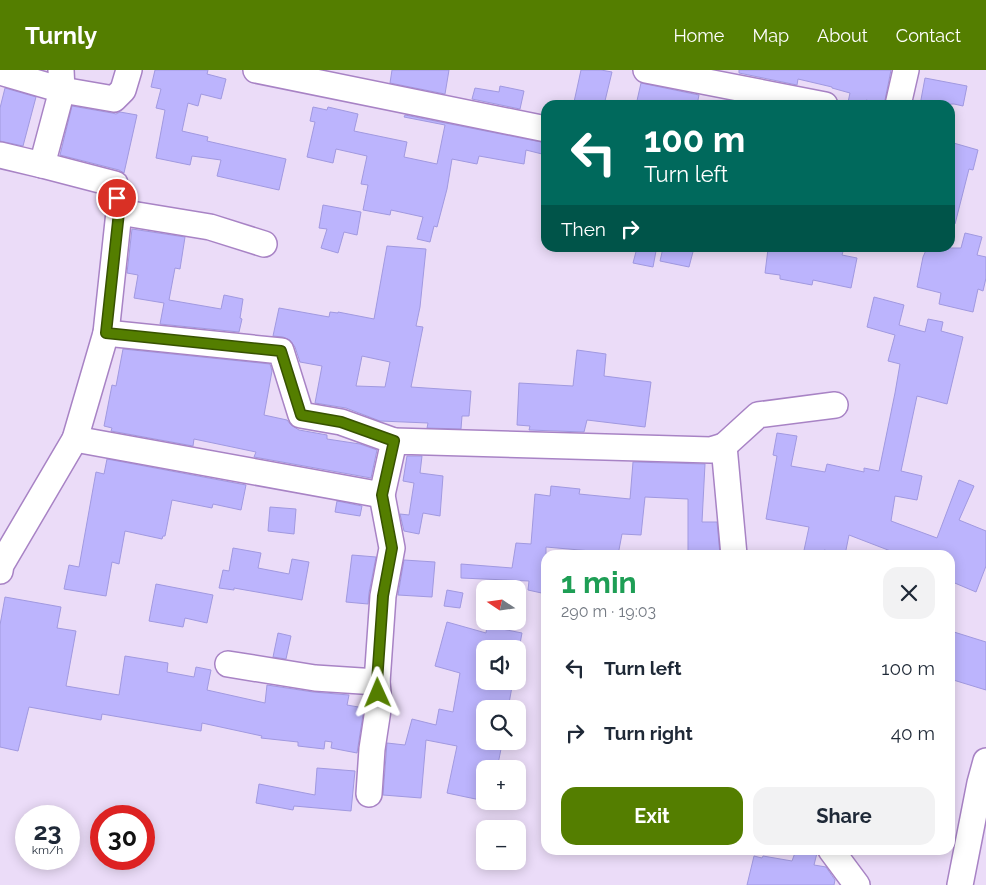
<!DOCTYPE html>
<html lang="en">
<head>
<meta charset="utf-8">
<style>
	body { margin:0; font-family:Raleway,sans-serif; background:#f2f2f3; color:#1f2937; height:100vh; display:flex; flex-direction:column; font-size:19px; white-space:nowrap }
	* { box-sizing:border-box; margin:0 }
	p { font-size:16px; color:#747a83 }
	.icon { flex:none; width:28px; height:28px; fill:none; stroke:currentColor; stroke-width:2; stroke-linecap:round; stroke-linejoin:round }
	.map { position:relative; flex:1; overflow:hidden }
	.sheet { position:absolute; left:541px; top:480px; width:414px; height:305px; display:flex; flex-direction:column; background:#fff; border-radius:15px; box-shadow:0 2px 12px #0003 }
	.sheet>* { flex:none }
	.banner { position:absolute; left:541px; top:30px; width:414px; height:152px; border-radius:15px; box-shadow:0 2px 12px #0003; background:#00695c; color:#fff; overflow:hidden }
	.needle { width:32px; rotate:283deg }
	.buttons { position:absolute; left:476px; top:510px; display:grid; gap:10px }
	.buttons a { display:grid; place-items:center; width:50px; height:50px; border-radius:10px; background:#fff; box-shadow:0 2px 12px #0003; font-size:25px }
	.speed { position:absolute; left:15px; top:735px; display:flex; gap:10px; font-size:25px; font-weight:700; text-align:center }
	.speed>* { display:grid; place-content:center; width:65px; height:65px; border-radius:50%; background:#fff; box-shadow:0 2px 12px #0003; line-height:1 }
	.speed small { font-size:12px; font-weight:400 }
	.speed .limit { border:8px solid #d22; background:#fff; color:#111 }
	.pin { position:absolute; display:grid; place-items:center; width:42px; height:42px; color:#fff; margin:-21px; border:2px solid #fff; border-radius:50%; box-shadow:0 1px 5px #0007 }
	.me { position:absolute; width:55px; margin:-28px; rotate:359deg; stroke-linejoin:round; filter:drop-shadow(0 0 4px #0008) }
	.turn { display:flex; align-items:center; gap:18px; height:105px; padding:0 20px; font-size:22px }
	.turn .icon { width:65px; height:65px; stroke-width:2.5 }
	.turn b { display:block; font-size:35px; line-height:42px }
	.then { display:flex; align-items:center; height:48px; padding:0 20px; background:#0003; gap:10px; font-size:19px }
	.round { display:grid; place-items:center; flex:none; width:52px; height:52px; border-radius:15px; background:#f2f2f3 }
	.headline { display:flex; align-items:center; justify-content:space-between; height:85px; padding:0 20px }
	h1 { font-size:30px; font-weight:700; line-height:38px; color:#1e9e55 }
	.primary-button { display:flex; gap:10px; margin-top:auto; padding:10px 20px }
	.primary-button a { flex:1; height:58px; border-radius:15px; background:#547e00; color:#fff; font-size:20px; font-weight:700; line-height:58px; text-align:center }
	.primary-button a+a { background:#f2f2f3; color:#1f2937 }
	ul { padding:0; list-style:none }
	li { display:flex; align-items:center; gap:15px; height:65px; padding:0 20px }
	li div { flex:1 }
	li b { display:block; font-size:19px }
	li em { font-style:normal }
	header { display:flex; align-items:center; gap:30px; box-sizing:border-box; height:70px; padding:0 25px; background:#547e00; color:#fff }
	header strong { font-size:24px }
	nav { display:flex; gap:28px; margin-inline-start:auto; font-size:18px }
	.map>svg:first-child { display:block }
	.building { fill:#bcb4fd; stroke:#a199e0; fill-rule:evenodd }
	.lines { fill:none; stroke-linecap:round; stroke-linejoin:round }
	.minor-casing { stroke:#a883c5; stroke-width:28 }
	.minor { stroke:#fff; stroke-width:25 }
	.route-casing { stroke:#375200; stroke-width:12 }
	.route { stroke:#547e00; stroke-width:9 }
</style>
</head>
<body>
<header>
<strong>Turnly</strong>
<nav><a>Home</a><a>Map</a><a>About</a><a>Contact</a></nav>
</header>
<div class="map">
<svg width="986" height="815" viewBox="0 0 986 815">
	<rect width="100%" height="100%" fill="#ebdcf8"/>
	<g class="building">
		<polygon points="155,0 208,0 207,4 226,9 221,29 201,24 198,36 188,33 182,61 208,67 207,71 286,89 279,120 217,106 221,90 192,86 190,95 156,88 165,40 156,38 161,19 151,17"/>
		<polygon points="392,0 449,0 445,24 390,13"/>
		<polygon points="581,0 601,0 612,2 604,35 587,35 574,32"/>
		<polygon points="739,0 891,0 884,35 866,30 864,35 848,32 850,23 832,18 832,17 798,9 797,15 739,3"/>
		<polygon points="925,8 967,16 963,36 954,34 920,35"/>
		<polygon points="641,13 699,25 697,35 636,35"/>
		<polygon points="500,16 524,21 520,39 472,29 475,18 499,22"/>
		<polygon points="5,18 36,27 23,76 0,71 0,38"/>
		<polygon points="72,36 112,43 116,44 120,42 137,45 124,103 119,100 60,85"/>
		<polygon points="313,37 327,40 328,37 358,44 354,61 407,72 404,87 437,94 445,55 404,47 405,45 546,73 546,85 526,80 524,94 479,86 477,94 452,89 447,119 437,157 434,156 430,172 417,169 423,147 391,140 390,145 363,140 368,115 361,114 367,86 336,79 333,93 307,87 315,52 310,51"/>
		<polygon points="950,72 978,80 973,100 969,99 955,154 950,153"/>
		<polygon points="323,135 361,142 357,165 344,162 338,183 321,178 327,159 319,158"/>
		<polygon points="132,159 185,167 180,199 175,198 169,230 221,239 224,225 243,229 240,248 242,249 239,262 160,254 164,233 134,228 138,205 127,203"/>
		<polygon points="965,163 982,167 977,185 986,187 986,208 983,221 978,219 973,242 939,234 941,223 917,217 923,187 927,178 961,178"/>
		<path d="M387,176l39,3 -6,58 -4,19 7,1 -12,60 60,4 -2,25h-7l-1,13 -34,-1 1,-5 -48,-2 -34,-13 -31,-5 7,-37 -22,-4 -5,-15 -5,-7 -7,-3 -10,-1 6,-28 50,9 1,-5 8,1v-1l36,7zM362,286l28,6 -5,25 -29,-1z"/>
		<polygon points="637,178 656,181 653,197 633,193"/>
		<polygon points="663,178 694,178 689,197 660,191"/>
		<polygon points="778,178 844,178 842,185 857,188 851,218 813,210 812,215 780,209 780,205 765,203 768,179 778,180"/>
		<polygon points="874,227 904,235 899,255 925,262 928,249 943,252 941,261 963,267 947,334 917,326 901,401 922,406 917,430 895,426 891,451 937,468 959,410 974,416 959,450 986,461 986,496 976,522 950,511 950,485 901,485 849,465 845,485 824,480 823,485 803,485 809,457 766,449 777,386 773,385 777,363 797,366 791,396 825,402 827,394 864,402 864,398 879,401 895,323 900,294 888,291 895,265 867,257"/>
		<polygon points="123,279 270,294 272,301 264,345 287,350 291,355 299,360 327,365 327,369 360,374 377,380 371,408 254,387 256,382 194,369 193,376 111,361 112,358 104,356 112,315 116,316"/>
		<polygon points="577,280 606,284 604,306 651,312 645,357 587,350 584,362 529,360 530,356 517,355 519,313 573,316"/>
		<polygon points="407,386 422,386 420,403 443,406 440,446 423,443 419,464 404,461 400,444 409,445 414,413 403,411"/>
		<polygon points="107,389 246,415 241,440 213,434 212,438 172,430 165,466 163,466 162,469 125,461 119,494 112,492 106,526 64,519 69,495 79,497 96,402 104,404"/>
		<polygon points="633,392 705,394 702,452 717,452 720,485 688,485 688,429 645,427 641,465 622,464 618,485 590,485 591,481 546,477 546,524 528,520 529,511 461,508 461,494 512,498 516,473 531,474 535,424 550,426 551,416 580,419 579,424 630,429"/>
		<polygon points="337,431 362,436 360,446 335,442"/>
		<polygon points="270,437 296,439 294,464 268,461"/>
		<polygon points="233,478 261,483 258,498 289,504 292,489 309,492 302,530 234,518 234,520 219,518 223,500 229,501"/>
		<polygon points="352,485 376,487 369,523 368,534 346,532"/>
		<polygon points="404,490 435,492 432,527 398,525"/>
		<polygon points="156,514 213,525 207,553 185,548 183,557 149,551"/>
		<polygon points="447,520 463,523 460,538 444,536"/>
		<polygon points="5,527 61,537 57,558 76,561 66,616 119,625 125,586 168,593 167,602 194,607 196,597 211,600 207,620 265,633 267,615 313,622 349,625 347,635 364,638 357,683 331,678 332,672 325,671 324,679 298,676 298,672 261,668 262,666 202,653 201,661 102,644 101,650 29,637 18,681 0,677 0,555"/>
		<polygon points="447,552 486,563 487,556 522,563 519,579 485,579 485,611 513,611 508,639 495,637 494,639 485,639 485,671 487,671 486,677 501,679 497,699 485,699 485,731 447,723 457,676 426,670 421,728 383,725 387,673 405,675 412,649 436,655 439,639 453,642 460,603 435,596"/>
		<polygon points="954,562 986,572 986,620 950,609 950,572"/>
		<polygon points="278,563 291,566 286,589 273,587"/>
		<polygon points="317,698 355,701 351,741 294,736 293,740 256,733 259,714 315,725"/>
		<polygon points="796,780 817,780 817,783 814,795 826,797 835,810 834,815 747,815 754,786 762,788 763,786 792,791"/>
	</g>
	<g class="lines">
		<g class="minor-casing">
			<g id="minor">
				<polyline points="256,0 546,59"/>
				<polyline points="646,0 825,35"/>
				<polyline points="0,2 62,20 114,29 123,20 129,0"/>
				<polyline points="898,35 906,0"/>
				<polyline points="0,85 42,95"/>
				<polyline points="119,142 210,157 264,174"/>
				<polyline points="106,263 281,281 301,345 341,352 394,371"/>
				<polyline points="75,369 382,425 394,371 711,380 724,376 734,485"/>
				<polyline points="724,376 758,345 835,335"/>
				<polyline points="0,501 1,495 75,369 106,263 119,142 115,114 42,95 62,20 61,0"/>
				<polyline points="228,594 315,608 377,612"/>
				<polyline points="369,724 372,679 379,633 377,612 383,526 392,478 382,425"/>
				<polyline points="831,780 857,815"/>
				<polyline points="960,815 980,713 986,691"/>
			</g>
		</g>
		<use href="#minor" class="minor"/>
	</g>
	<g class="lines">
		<g class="route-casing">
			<polyline id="route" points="117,128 119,142 106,263 281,281 301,345 341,352 394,371 382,425 392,478 383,526 377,612 378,623"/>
		</g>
		<use href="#route" class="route"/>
	</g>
</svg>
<div class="buttons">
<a><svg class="needle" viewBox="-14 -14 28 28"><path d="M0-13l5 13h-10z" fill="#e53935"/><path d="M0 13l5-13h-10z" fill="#747a83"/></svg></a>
<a><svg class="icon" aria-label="sound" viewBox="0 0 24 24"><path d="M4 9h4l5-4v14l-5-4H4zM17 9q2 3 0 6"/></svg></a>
<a><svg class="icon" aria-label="search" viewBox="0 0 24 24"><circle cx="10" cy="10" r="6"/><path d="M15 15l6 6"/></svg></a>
<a>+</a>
<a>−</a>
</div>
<div class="speed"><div>23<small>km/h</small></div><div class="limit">30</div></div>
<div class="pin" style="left:117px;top:128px;background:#d93025"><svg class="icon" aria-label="arrive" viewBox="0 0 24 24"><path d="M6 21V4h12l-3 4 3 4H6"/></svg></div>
<svg class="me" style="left:378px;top:623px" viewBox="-20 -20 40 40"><path d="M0-17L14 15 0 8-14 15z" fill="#547e00" stroke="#fff" stroke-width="4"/></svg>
<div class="banner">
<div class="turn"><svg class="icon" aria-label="left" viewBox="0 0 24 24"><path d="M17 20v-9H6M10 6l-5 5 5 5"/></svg><div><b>100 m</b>Turn left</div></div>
<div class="then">Then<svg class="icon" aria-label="right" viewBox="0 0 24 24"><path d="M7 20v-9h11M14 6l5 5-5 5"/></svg></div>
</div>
<section class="sheet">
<div class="headline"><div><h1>1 min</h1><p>290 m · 19:03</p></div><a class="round"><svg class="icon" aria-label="close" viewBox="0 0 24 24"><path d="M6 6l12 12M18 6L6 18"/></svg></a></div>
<ul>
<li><svg class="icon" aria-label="left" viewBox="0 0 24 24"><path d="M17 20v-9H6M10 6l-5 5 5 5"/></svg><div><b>Turn left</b></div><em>100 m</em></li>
<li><svg class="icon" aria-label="right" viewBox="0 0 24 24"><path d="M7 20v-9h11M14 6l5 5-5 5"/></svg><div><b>Turn right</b></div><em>40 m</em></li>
</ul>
<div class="primary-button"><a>Exit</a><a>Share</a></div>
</section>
</div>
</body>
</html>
